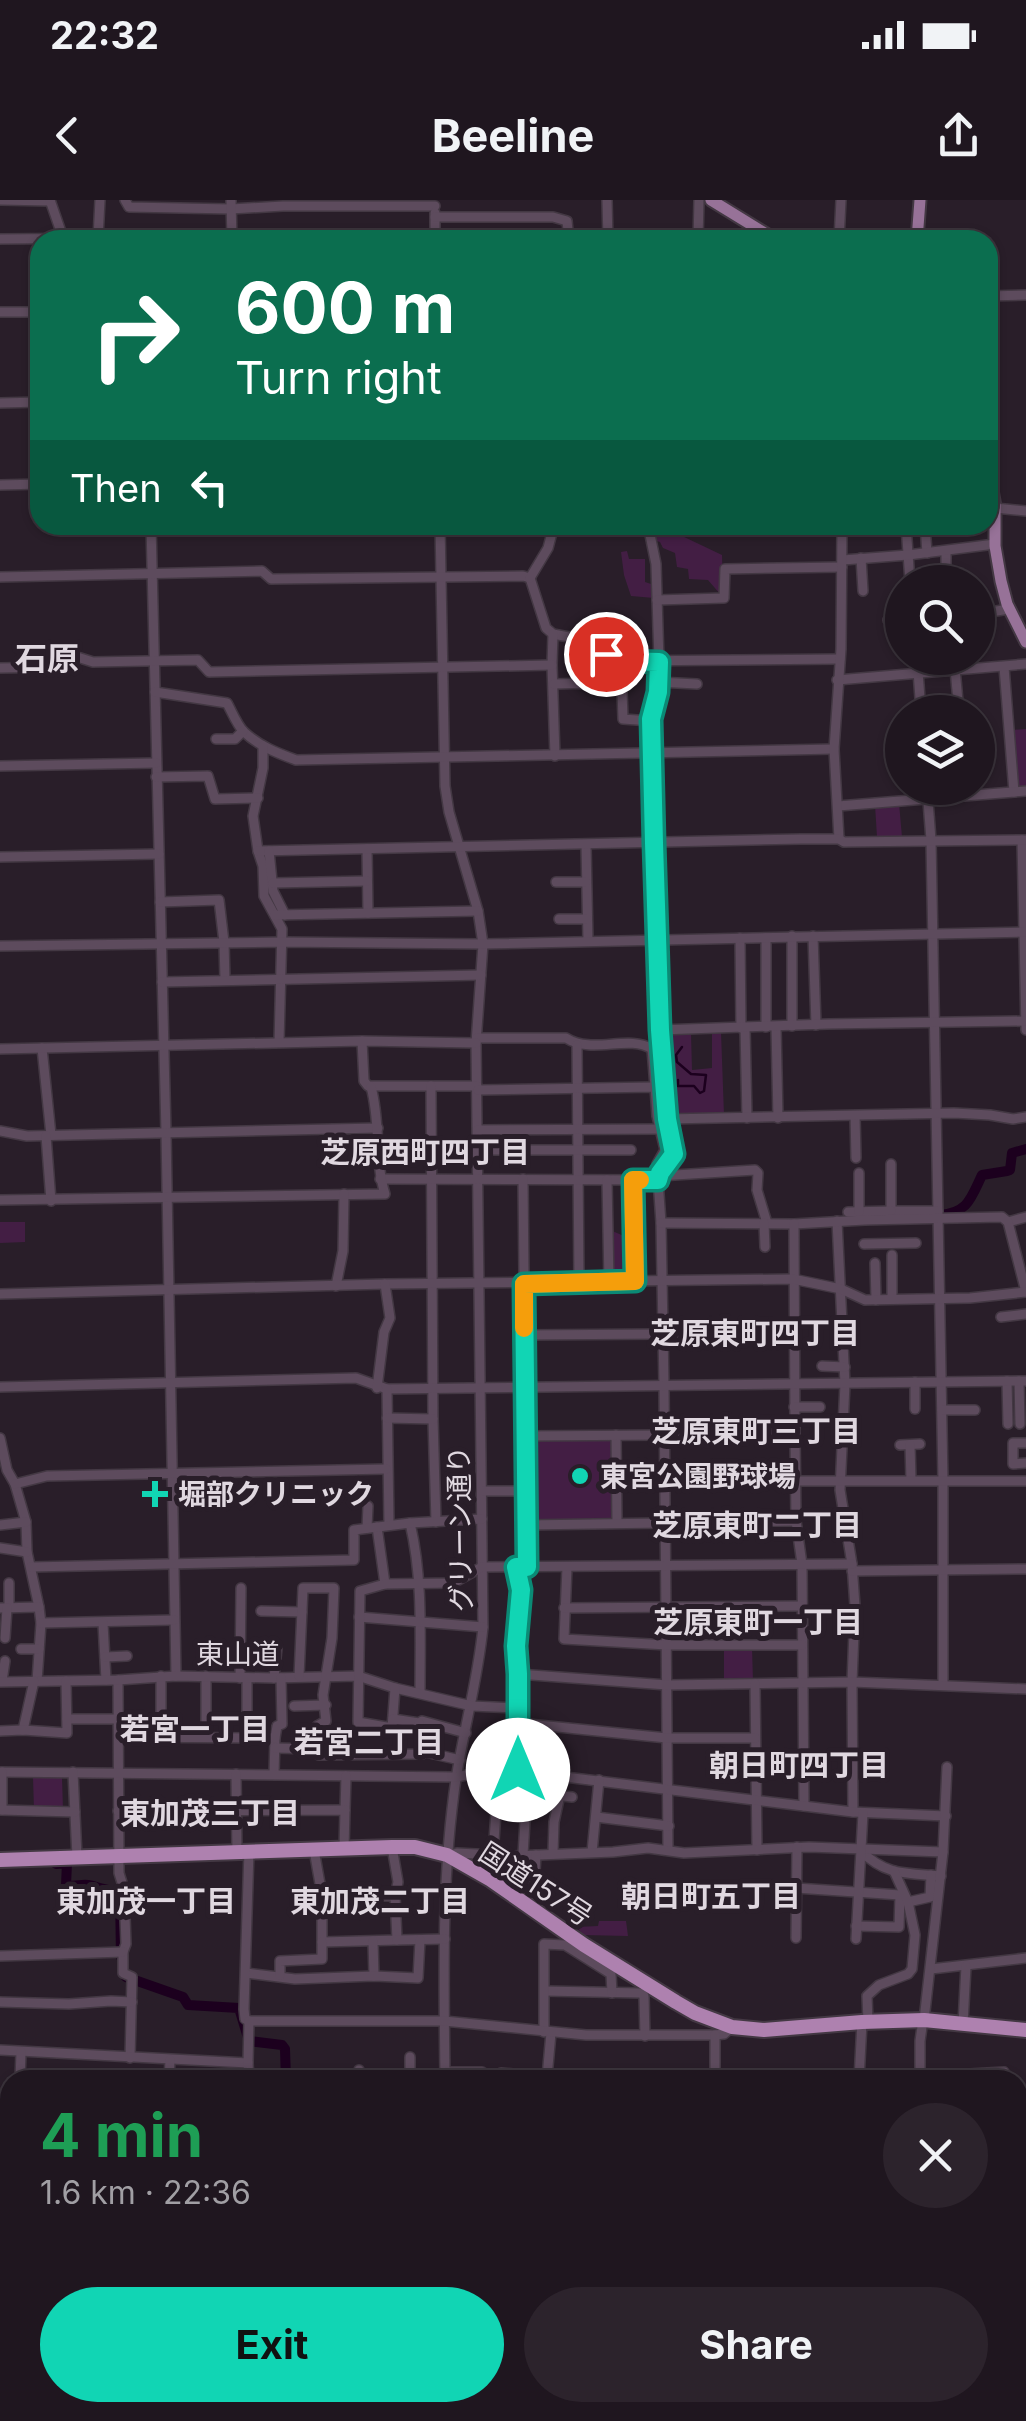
<!DOCTYPE html>
<html lang="en">
<head>
<meta charset="utf-8">
<style>
	body { margin:0; font-family:Inter,"Noto Sans JP",sans-serif; background:#2c232c; color:#f1f3f6; height:100vh; display:flex; flex-direction:column; font-size:38px; white-space:nowrap }
	* { box-sizing:border-box; margin:0 }
	p { font-size:32px; color:#a19fa4 }
	.icon { flex:none; width:55px; height:55px; fill:none; stroke:currentColor; stroke-width:2; stroke-linecap:round; stroke-linejoin:round }
	.map { position:relative; flex:1; overflow:hidden }
	.sheet { position:absolute; left:0px; top:1870px; width:1028px; height:352px; display:flex; flex-direction:column; background:#1f161f; border-radius:30px 30px 0 0; box-shadow:0 2px 8px #0004,0 0 0 2px #3c353d }
	.sheet>* { flex:none }
	.top-card { position:absolute; left:30px; top:30px; width:968px; height:305px; border-radius:30px; box-shadow:0 2px 8px #0004,0 0 0 2px #3c353d; background:#0b6e4f; color:#fff; overflow:hidden }
	.tools { position:absolute; left:885px; top:365px; display:grid; gap:20px }
	.tools a { display:grid; place-items:center; width:110px; height:110px; border-radius:50%; background:#1f161f; box-shadow:0 2px 8px #0004,0 0 0 2px #3c353d; font-size:50px }
	.pin { position:absolute; display:grid; place-items:center; width:85px; height:85px; color:#fff; margin:-42px; border:5px solid #fff; border-radius:50%; box-shadow:0 2px 10px #0007 }
	.me { position:absolute; width:110px; margin:-55px; rotate:0deg; stroke-linejoin:round; filter:drop-shadow(0 0 8px #0008) }
	.turn { display:flex; align-items:center; gap:35px; height:210px; padding:0 40px; font-size:45px }
	.turn .icon { width:130px; height:130px; stroke-width:2.5 }
	.turn b { display:block; font-size:70px; line-height:85px }
	.then { display:flex; align-items:center; height:95px; padding:0 40px; background:#0003; gap:20px; font-size:38px }
	.round { display:grid; place-items:center; flex:none; width:105px; height:105px; border-radius:52px; background:#2c232c }
	.headline { display:flex; align-items:center; justify-content:space-between; height:170px; padding:0 40px }
	h1 { font-size:60px; font-weight:700; line-height:75px; color:#1e9e55 }
	.cta { display:flex; gap:20px; margin-top:auto; padding:20px 40px }
	.cta a { flex:1; height:115px; border-radius:60px; background:#11d5b4; color:#111; font-size:40px; font-weight:700; line-height:115px; text-align:center }
	.cta a+a { background:#2c232c; color:#f1f3f6 }
	.status { display:flex; justify-content:space-between; align-items:center; height:70px; padding:0 50px; background:#1f161f; direction:ltr }
	.status svg { height:28px; fill:currentColor }
	header { display:flex; justify-content:space-between; align-items:center; height:130px; padding:0 40px; background:#1f161f; font-size:45px; font-weight:700 }
	.map>svg:first-child { display:block }
	.green { fill:#431e44 }
	.lines { fill:none; stroke-linecap:round; stroke-linejoin:round }
	.stream { stroke:#1c001e; stroke-width:2.5 }
	.river { stroke:#1c001e; stroke-width:10 }
	.minor-casing { stroke:#433843; stroke-width:12 }
	.major-casing { stroke:#433843; stroke-width:15 }
	.highway-casing { stroke:#433843; stroke-width:18 }
	.minor { stroke:#5d4b5d; stroke-width:9 }
	.major { stroke:#977298; stroke-width:11 }
	.highway { stroke:#ae81af; stroke-width:14 }
	.route-casing { stroke:#0b8a75; stroke-width:25 }
	.route { stroke:#11d5b4; stroke-width:18 }
	.slow { stroke:#f59e0b; stroke-width:18 }
	.poi-dot { fill:#11d5b4; stroke:#291e29; stroke-width:4 }
	.labels { text-anchor:middle; stroke-width:10; stroke-linejoin:round; paint-order:stroke }
	.poi-label { font-size:28px; font-weight:bold; fill:#e0d8e0; stroke:#291e29; text-anchor:start }
	.street-label { font-size:28px; fill:#e0d8e0; stroke:#291e29 }
	.neighbourhood-label { font-size:30px; font-weight:bold; fill:#e0d8e0; stroke:#291e29 }
	.quarter-label { font-size:32px; font-weight:bold; fill:#e0d8e0; stroke:#291e29 }
</style>
</head>
<body>
<div class="status"><b>22:32</b><svg viewBox="0 0 49 12"><path d="M0 12V9h3v3zM5 12V6h3v6zM10 12V3h3v9zM15 12V0h3v12zM26 1h20v11H26zM47 4h2v5h-2z"/></svg></div>
<header><svg class="icon" aria-label="back" viewBox="0 0 24 24"><path d="M15 5l-7 7 7 7"/></svg>Beeline<svg class="icon" aria-label="share" viewBox="0 0 24 24"><path d="M12 15V3M7 8l5-5 5 5M5 13v7h14v-7"/></svg></header>
<div class="map">
<svg width="1026" height="2221" viewBox="0 0 1026 2221">
	<rect width="100%" height="100%" fill="#291e29"/>
	<g class="green">
		<polygon points="651,325 659,325 722,355 723,392 721,395 708,380 689,379 688,369 677,367 675,353 663,348 660,342 653,340"/>
		<polygon points="627,351 629,359 645,359 645,382 654,385 654,398 631,396 624,375 621,352"/>
		<polygon points="1026,529 1026,590 1015,589 1010,530"/>
		<polygon points="899,603 902,637 877,637 875,605"/>
		<polygon points="721,832 724,915 682,916 676,909 671,907 666,833 691,833 692,870 712,868 712,833"/>
		<polygon points="0,1022 25,1022 25,1042 0,1043"/>
		<polygon points="610,1030 631,1039 630,1079 613,1079"/>
		<polygon points="530,1240 613,1240 614,1319 531,1319"/>
		<polygon points="752,1447 753,1482 724,1483 724,1448"/>
		<polygon points="33,1578 62,1578 63,1610 34,1609"/>
		<polygon points="599,1721 626,1721 628,1736 583,1735 577,1727 598,1726"/>
	</g>
	<g class="lines">
		<polyline class="stream" points="678,880 678,886 694,886 700,893 704,891 706,875 691,874 677,862 676,855 682,847"/>
		<g class="river">
			<path d="M940,1015c28,-2 31,-17 42,-40l25,-4 3,-1 2,-17 14,-4"/>
			<path d="M56,1664l11,-1 -1,22c9,2 15,-1 22,0 11,2 18,6 30,6l2,2 1,64"/>
			<polyline points="126,1777 183,1797 188,1805 239,1808 249,1841 282,1845 285,1849 286,1880"/>
			<polyline points="220,2221 223,2212"/>
		</g>
		<g class="minor-casing">
			<g id="minor">
				<polyline points="0,0 50,1"/>
				<polyline points="50,0 60,29 59,40"/>
				<polyline points="125,0 129,7 231,9 283,6 435,6"/>
				<polyline points="231,0 232,40"/>
				<polyline points="607,0 608,40"/>
				<polyline points="435,13 435,40"/>
				<polyline points="435,17 553,17 567,21 569,40"/>
				<polyline points="98,38 100,0"/>
				<polyline points="0,39 232,37"/>
				<polyline points="698,40 699,0"/>
				<polyline points="839,40 841,0"/>
				<polyline points="988,96 1026,95"/>
				<polyline points="0,112 40,112"/>
				<polyline points="0,203 40,202"/>
				<polyline points="0,285 40,284"/>
				<polyline points="995,308 1026,311"/>
				<polyline points="151,325 166,933 176,1476"/>
				<path d="M440,325l5,261 4,26 29,99 5,33 -7,99 7,584c-5,52 -19,101 -27,152 -15,99 -12,201 -11,301"/>
				<path d="M648,325l8,39 3,98 -1,30 -7,27c8,145 -2,291 23,435l-14,19 -2,7 3,43 3,163 4,464"/>
				<polyline points="906,325 910,382"/>
				<polyline points="925,325 927,353"/>
				<polyline points="946,351 946,376 958,375"/>
				<polyline points="861,358 863,391"/>
				<polyline points="843,360 908,355 995,344"/>
				<polyline points="0,377 262,371 271,379 523,376 530,378"/>
				<polyline points="530,378 546,428 553,434 590,441 621,461 840,459"/>
				<polyline points="530,378 548,348 554,325"/>
				<polyline points="657,400 724,398 725,369 842,367"/>
				<polyline points="978,414 1009,409"/>
				<polyline points="888,420 902,419"/>
				<polyline points="553,434 552,465 555,556"/>
				<polyline points="917,458 921,512"/>
				<polyline points="954,458 959,512"/>
				<polyline points="1004,467 1014,592"/>
				<polyline points="0,468 59,467 71,455 93,462 198,460 209,472 552,465"/>
				<polyline points="837,480 1026,464"/>
				<polyline points="658,482 697,484"/>
				<path d="M554,484c24,-1 44,-1 68,7l1,28 28,2"/>
				<path d="M155,492l72,11c5,9 10,22 17,29 15,14 33,21 52,28l538,-11"/>
				<polyline points="216,539 235,539 243,531"/>
				<polyline points="263,546 263,568 253,616 258,651 263,666 264,696 282,729 279,842"/>
				<polyline points="0,566 156,563"/>
				<polyline points="156,577 208,576 215,599 258,598"/>
				<polyline points="900,579 902,579"/>
				<polyline points="927,588 931,640 943,1281 943,1484"/>
				<polyline points="838,606 1026,591"/>
				<polyline points="839,639 834,549 841,449 842,325"/>
				<polyline points="1022,640 1026,830"/>
				<polyline points="586,645 588,741"/>
				<polyline points="367,649 368,713"/>
				<polyline points="258,651 801,639 839,639 844,642 1026,640"/>
				<polyline points="269,651 273,691 285,715"/>
				<polyline points="0,657 159,654"/>
				<polyline points="556,682 586,682"/>
				<polyline points="273,683 367,681"/>
				<polyline points="160,702 219,700 224,742 225,780"/>
				<polyline points="275,715 478,711"/>
				<polyline points="559,719 587,719"/>
				<polyline points="792,736 792,826"/>
				<polyline points="813,736 816,825"/>
				<polyline points="740,738 741,828"/>
				<polyline points="766,738 766,827"/>
				<polyline points="0,746 283,742 483,744 1026,732"/>
				<polyline points="162,782 481,775"/>
				<polyline points="776,827 778,918"/>
				<polyline points="745,828 747,918"/>
				<polyline points="660,830 828,824 1026,821"/>
				<path d="M477,838h89c27,17 62,-4 86,11l3,38"/>
				<polyline points="362,841 364,881 368,886 477,886"/>
				<polyline points="577,845 579,1082"/>
				<polyline points="42,848 51,935"/>
				<polyline points="0,849 362,841 476,843"/>
				<polyline points="431,886 433,1219 436,1322"/>
				<polyline points="478,890 655,887 657,916 665,950 657,964 657,971 660,973"/>
				<polyline points="855,916 856,958"/>
				<polyline points="667,919 954,913 990,915 1013,919 1026,917"/>
				<polyline points="478,930 665,929"/>
				<polyline points="0,931 27,936 378,928"/>
				<polyline points="46,936 51,1001"/>
				<polyline points="478,950 631,950"/>
				<polyline points="891,964 891,1011 938,1011"/>
				<polyline points="659,976 755,970 758,973 757,990 767,1023"/>
				<polyline points="380,979 658,980"/>
				<polyline points="523,979 527,1367"/>
				<polyline points="607,980 609,1082"/>
				<polyline points="633,980 635,1081"/>
				<path d="M0,1000l385,-6c-11,-36 -4,-71 -14,-107"/>
				<polyline points="848,1012 891,1011"/>
				<polyline points="859,1012 859,973"/>
				<polyline points="837,1021 845,1184 840,1290 852,1364 855,1406 852,1482 853,1612"/>
				<polyline points="1008,1022 1026,1017"/>
				<polyline points="661,1023 794,1024 865,1020 1002,1017 1008,1022 1026,1092"/>
				<polyline points="764,1023 765,1047"/>
				<polyline points="794,1024 795,1234 796,1321 802,1364 804,1606"/>
				<polyline points="864,1044 916,1043"/>
				<polyline points="892,1055 892,1099"/>
				<polyline points="875,1063 876,1100"/>
				<polyline points="336,1086 343,1051 344,994"/>
				<polyline points="0,1094 385,1084 793,1079 841,1089 865,1100 970,1098 1026,1092"/>
				<polyline points="1001,1117 1026,1114"/>
				<polyline points="524,1135 794,1133"/>
				<polyline points="822,1166 845,1167"/>
				<polyline points="1007,1181 1008,1224"/>
				<polyline points="1019,1181 1020,1224"/>
				<polyline points="915,1182 915,1209"/>
				<polyline points="0,1187 356,1178 387,1189 1026,1181"/>
				<polyline points="377,1188 384,1132 390,1118 385,1084"/>
				<polyline points="387,1189 389,1325"/>
				<polyline points="794,1207 820,1207"/>
				<polyline points="942,1210 975,1210"/>
				<polyline points="387,1218 433,1219"/>
				<polyline points="616,1235 617,1323"/>
				<polyline points="525,1236 795,1234"/>
				<polyline points="0,1238 7,1270 15,1284 26,1322 27,1352 39,1407 41,1423 37,1481"/>
				<polyline points="1026,1243 1013,1243 1013,1264 1026,1263"/>
				<polyline points="900,1245 920,1244"/>
				<polyline points="910,1245 911,1280"/>
				<polyline points="665,1281 1026,1281"/>
				<polyline points="15,1284 47,1276 386,1269"/>
				<polyline points="482,1291 526,1291"/>
				<path d="M410,1323c13,55 10,112 10,169"/>
				<polyline points="0,1325 26,1322"/>
				<polyline points="526,1325 796,1321"/>
				<polyline points="377,1327 385,1384"/>
				<polyline points="367,1328 368,1306"/>
				<polyline points="0,1348 27,1352"/>
				<polyline points="31,1367 354,1360 354,1330 410,1323 482,1319"/>
				<polyline points="517,1367 521,1390 515,1446 519,1570"/>
				<polyline points="567,1367 564,1439 667,1445 802,1445"/>
				<polyline points="852,1371 1026,1369"/>
				<polyline points="9,1383 9,1408"/>
				<polyline points="0,1408 39,1407"/>
				<polyline points="564,1408 802,1406"/>
				<polyline points="261,1411 302,1412"/>
				<polyline points="359,1417 483,1427"/>
				<polyline points="41,1423 174,1420"/>
				<polyline points="103,1423 106,1480"/>
				<polyline points="5,1438 7,1408"/>
				<polyline points="21,1449 39,1449"/>
				<polyline points="105,1457 127,1456"/>
				<polyline points="518,1474 667,1485 852,1482 1026,1489"/>
				<polyline points="161,1476 161,1537"/>
				<polyline points="206,1476 206,1537"/>
				<polyline points="240,1478 241,1388"/>
				<polyline points="247,1478 247,1538"/>
				<polyline points="274,1478 277,1448"/>
				<polyline points="1,1479 2,1481 5,1461"/>
				<polyline points="118,1480 119,1673 124,1689 126,1744 123,1752 123,1773 132,1777 130,1858"/>
				<polyline points="0,1482 118,1480 176,1476 274,1478 358,1476 395,1488 472,1506 518,1508"/>
				<polyline points="755,1484 757,1650"/>
				<polyline points="395,1488 392,1528 358,1522 360,1391 385,1384 453,1383 482,1367 852,1364"/>
				<polyline points="294,1506 326,1505"/>
				<polyline points="67,1519 118,1519"/>
				<polyline points="393,1519 419,1523 422,1521 466,1533"/>
				<polyline points="518,1523 667,1538 755,1538"/>
				<polyline points="23,1530 34,1481"/>
				<polyline points="0,1531 23,1530 67,1533 66,1481"/>
				<polyline points="119,1537 275,1538 274,1574"/>
				<polyline points="275,1538 277,1526 282,1524 281,1478"/>
				<polyline points="275,1548 316,1549 317,1526 326,1521 323,1495 332,1438 334,1388 303,1388 299,1476"/>
				<polyline points="316,1549 319,1555 422,1554 419,1523"/>
				<polyline points="421,1551 460,1560"/>
				<polyline points="0,1572 456,1577 499,1569 853,1612 946,1616"/>
				<polyline points="2,1572 2,1610"/>
				<polyline points="73,1572 77,1657"/>
				<polyline points="236,1574 237,1652"/>
				<polyline points="498,1589 572,1597"/>
				<polyline points="0,1610 75,1612"/>
				<polyline points="345,1610 346,1576"/>
				<polyline points="118,1611 345,1610 344,1649"/>
				<polyline points="596,1617 669,1626"/>
				<polyline points="314,1650 322,1695 322,1742 397,1740 395,1696 398,1682 392,1647"/>
				<path d="M861,1651c25,25 46,22 80,25"/>
				<polyline points="592,1652 599,1580"/>
				<polyline points="553,1653 554,1622 560,1595"/>
				<polyline points="450,1655 457,1653 514,1656 613,1652 648,1648 684,1653 809,1647 943,1652"/>
				<polyline points="493,1655 499,1569"/>
				<polyline points="523,1655 525,1621 530,1592"/>
				<polyline points="513,1674 514,1656"/>
				<polyline points="534,1686 536,1655"/>
				<polyline points="796,1688 900,1695 899,1727 856,1726"/>
				<polyline points="322,1695 395,1696"/>
				<polyline points="908,1702 930,1697 931,1675"/>
				<polyline points="796,1738 797,1647"/>
				<polyline points="856,1739 863,1613"/>
				<polyline points="397,1740 445,1739"/>
				<polyline points="373,1741 374,1776"/>
				<polyline points="0,1756 123,1752"/>
				<polyline points="931,1769 1026,1758"/>
				<polyline points="246,1773 295,1779 374,1776 418,1778 420,1740"/>
				<polyline points="280,1775 280,1761 322,1759 322,1742"/>
				<polyline points="545,1791 641,1793 644,1796 645,1836"/>
				<polyline points="0,1802 69,1804 111,1801 132,1802"/>
				<polyline points="924,1820 943,1652 947,1567"/>
				<polyline points="249,1821 245,1819 244,1809 249,1650"/>
				<polyline points="868,1822 867,1796 879,1785 908,1774 912,1769 915,1735 908,1702 894,1671"/>
				<polyline points="963,1824 966,1766"/>
				<polyline points="544,1832 544,1744 565,1745 611,1774 612,1793"/>
				<polyline points="551,1833 547,1877 572,1878 572,1880"/>
				<polyline points="0,1850 248,1863 249,1880"/>
				<polyline points="248,1863 249,1821 444,1821 586,1835 715,1835 724,1834 732,1827"/>
				<polyline points="359,1870 359,1880"/>
				<polyline points="445,1872 482,1872"/>
				<polyline points="20,1880 21,1852"/>
				<polyline points="169,1880 170,1860"/>
				<polyline points="410,1880 410,1857"/>
				<polyline points="501,1880 501,1873 547,1877"/>
				<polyline points="715,1880 715,1835"/>
				<polyline points="859,1880 862,1822"/>
				<polyline points="920,1880 920,1841 923,1820"/>
				<polyline points="969,1880 970,1874 1004,1872 1005,1880"/>
				<polyline points="1018,1902 1026,1901"/>
				<polyline points="0,1911 10,1911"/>
				<polyline points="1018,1940 1019,1956 1026,1959"/>
				<polyline points="0,1986 10,1986"/>
				<polyline points="1018,2015 1026,2015"/>
				<polyline points="0,2061 10,2061"/>
				<polyline points="1018,2148 1026,2148"/>
				<polyline points="0,2211 10,2211"/>
				<polyline points="119,2212 119,2221"/>
				<polyline points="292,2212 292,2221"/>
				<polyline points="446,2212 446,2221"/>
				<polyline points="484,2212 485,2221"/>
				<polyline points="574,2212 574,2221"/>
				<polyline points="851,2212 852,2221"/>
				<polyline points="34,2221 34,2212"/>
				<polyline points="215,2221 218,2212"/>
				<polyline points="239,2221 239,2212"/>
				<polyline points="346,2221 346,2212"/>
				<polyline points="408,2221 408,2212"/>
				<polyline points="974,2221 975,2212"/>
			</g>
		</g>
		<g class="major-casing">
			<g id="major">
				<polyline points="711,0 776,40"/>
				<polyline points="917,40 920,0"/>
				<polyline points="988,268 995,306 995,346 1001,381 1007,404 1026,442"/>
			</g>
		</g>
		<g class="highway-casing">
			<polyline id="highway" points="0,1660 392,1647 415,1647 447,1655 491,1680 584,1745 676,1802 695,1813 732,1827 764,1830 862,1822 924,1820 1026,1830"/>
		</g>
		<use href="#minor" class="minor"/>
		<use href="#major" class="major"/>
		<use href="#highway" class="highway"/>
	</g>
	<g class="lines">
		<g class="route-casing">
			<polyline id="route" points="518,1570 518,1474 516,1446 521,1390 516,1367 527,1367 524,1084 635,1081 633,980 658,980 660,973 674,954 667,919 660,830 654,643 651,519 658,492 659,462 621,461 606,454"/>
		</g>
		<use href="#route" class="route"/>
		<polyline class="slow" points="524,1128 524,1084 635,1081 633,980 640,980"/>
	</g>
	<g class="poi-dot">
		<circle cx="580" cy="1276" r="10"/>
		<path d="M150 1279h10v10h10v10h-10v10h-10v-10h-10v-10h10z"/>
	</g>
	<g class="labels">
		<g class="poi-label">
			<text x="600" y="1286">東宮公園野球場</text>
			<text x="178" y="1304">堀部クリニック</text>
		</g>
		<g class="street-label">
			<text transform="translate(460 1329) rotate(-91)" y="10">グリーン通り</text>
			<text x="238" y="1464">東山道</text>
			<text transform="translate(536 1684) rotate(33)" y="10">国道157号</text>
		</g>
		<g class="neighbourhood-label">
			<text x="425" y="963">芝原西町四丁目</text>
			<text x="755" y="1144">芝原東町四丁目</text>
			<text x="756" y="1242">芝原東町三丁目</text>
			<text x="757" y="1336">芝原東町二丁目</text>
			<text x="758" y="1433">芝原東町一丁目</text>
			<text x="195" y="1540">若宮一丁目</text>
			<text x="369" y="1553">若宮二丁目</text>
			<text x="799" y="1576">朝日町四丁目</text>
			<text x="210" y="1624">東加茂三丁目</text>
			<text x="711" y="1707">朝日町五丁目</text>
			<text x="146" y="1712">東加茂一丁目</text>
			<text x="380" y="1712">東加茂二丁目</text>
		</g>
		<g class="quarter-label">
			<text x="47" y="470">石原</text>
		</g>
	</g>
</svg>
<div class="tools">
<a><svg class="icon" aria-label="search" viewBox="0 0 24 24"><circle cx="10" cy="10" r="6"/><path d="M15 15l6 6"/></svg></a>
<a><svg class="icon" aria-label="layers" viewBox="0 0 24 24"><path d="M12 4l9 5-9 5-9-5zM3 14l9 5 9-5"/></svg></a>
</div>
<div class="pin" style="left:606px;top:454px;background:#d93025"><svg class="icon" aria-label="arrive" viewBox="0 0 24 24"><path d="M6 21V4h12l-3 4 3 4H6"/></svg></div>
<svg class="me" style="left:518px;top:1570px" viewBox="-20 -20 40 40"><circle r="19" fill="#fff"/><path d="M0-13L10 11 0 6-10 11z" fill="#11d5b4"/></svg>
<div class="top-card">
<div class="turn"><svg class="icon" aria-label="right" viewBox="0 0 24 24"><path d="M7 20v-9h11M14 6l5 5-5 5"/></svg><div><b>600 m</b>Turn right</div></div>
<div class="then">Then<svg class="icon" aria-label="left" viewBox="0 0 24 24"><path d="M17 20v-9H6M10 6l-5 5 5 5"/></svg></div>
</div>
<section class="sheet">
<div class="headline"><div><h1>4 min</h1><p>1.6 km · 22:36</p></div><a class="round"><svg class="icon" aria-label="close" viewBox="0 0 24 24"><path d="M6 6l12 12M18 6L6 18"/></svg></a></div>
<div class="cta"><a>Exit</a><a>Share</a></div>
</section>
</div>
</body>
</html>
